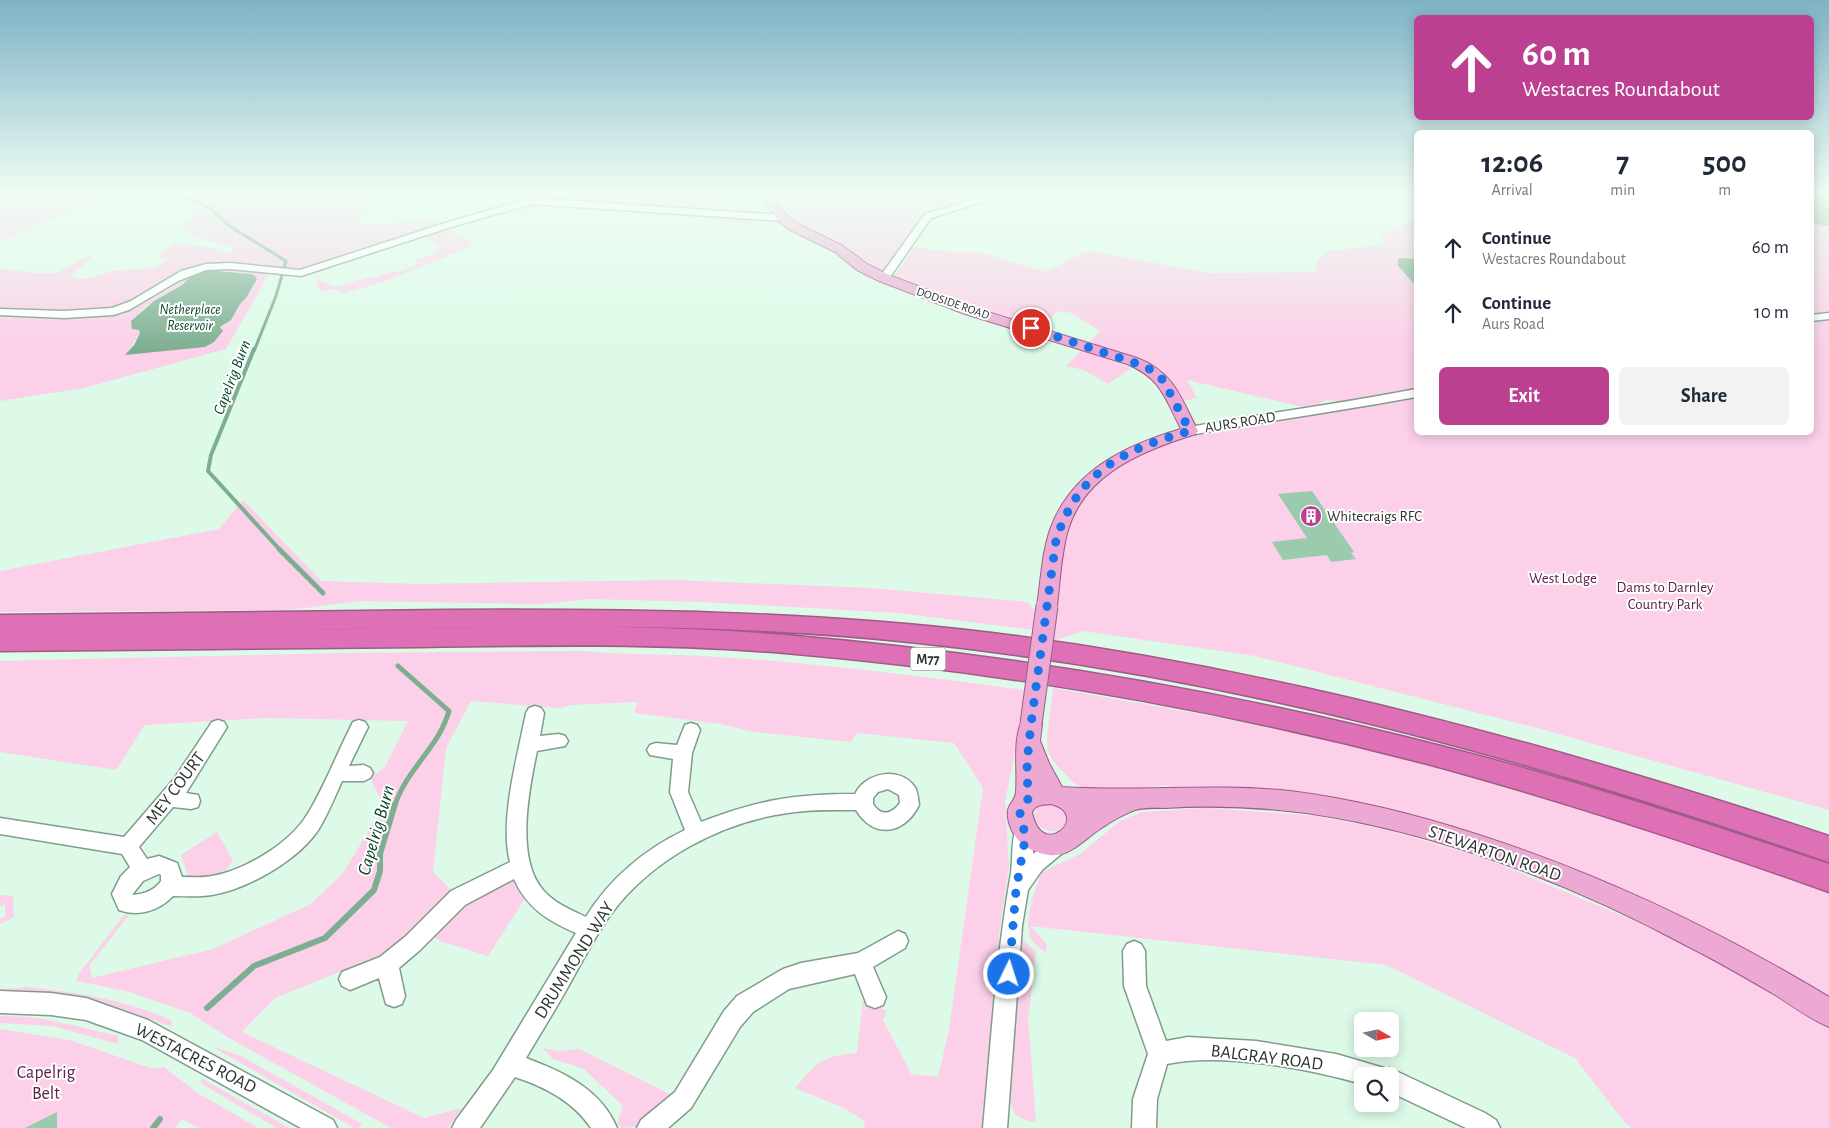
<!DOCTYPE html>
<html lang="en">
<head>
<meta charset="utf-8">
<style>
	body { margin:0; font-family:"Alegreya Sans",sans-serif; background:#f2f2f3; color:#1f2937; height:100vh; display:flex; flex-direction:column; font-size:19px; white-space:nowrap }
	* { box-sizing:border-box; margin:0 }
	p { font-size:16px; color:#747a83 }
	.icon { flex:none; width:28px; height:28px; fill:none; stroke:currentColor; stroke-width:2; stroke-linecap:round; stroke-linejoin:round }
	.map { position:relative; flex:1; overflow:hidden }
	.side { position:absolute; left:1414px; top:130px; width:400px; height:305px; display:flex; flex-direction:column; background:#fff; border-radius:8px; box-shadow:0 2px 12px #0003 }
	.side>* { flex:none }
	.hud { position:absolute; left:1414px; top:15px; width:400px; height:105px; border-radius:8px; box-shadow:0 2px 12px #0003; background:#bb4091; color:#fff; overflow:hidden }
	.needle { width:32px; rotate:99deg }
	.buttons { position:absolute; left:1354px; top:1012px; display:grid; gap:10px }
	.buttons a { display:grid; place-items:center; width:45px; height:45px; border-radius:8px; background:#fff; box-shadow:0 2px 12px #0003; font-size:25px }
	.pin { position:absolute; display:grid; place-items:center; width:42px; height:42px; color:#fff; margin:-21px; border:2px solid #fff; border-radius:50%; box-shadow:0 1px 5px #0007 }
	.me { position:absolute; width:55px; margin:-28px; rotate:4deg; stroke-linejoin:round; filter:drop-shadow(0 0 4px #0008) }
	.turn { display:flex; align-items:center; gap:18px; height:105px; padding:0 25px; font-size:22px }
	.turn .icon { width:65px; height:65px; stroke-width:2.5 }
	.turn b { display:block; font-size:35px; line-height:42px }
	.eta { display:flex; justify-content:space-evenly; align-items:center; height:85px; text-align:center }
	.eta b { font-size:30px; font-weight:700; line-height:35px }
	.button { display:flex; gap:10px; margin-top:auto; padding:10px 25px }
	.button a { flex:1; height:58px; border-radius:8px; background:#bb4091; color:#fff; font-size:20px; font-weight:700; line-height:58px; text-align:center }
	.button a+a { background:#f2f2f3; color:#1f2937 }
	ul { padding:0; list-style:none }
	li { display:flex; align-items:center; gap:15px; height:65px; padding:0 25px }
	li div { flex:1 }
	li b { display:block; font-size:19px }
	li em { font-style:normal }
	.map>svg:first-child { display:block }
	.green { fill:#fbd0e8; fill-rule:evenodd }
	.water { fill:#7eae91 }
	.lines { fill:none; stroke-linecap:round; stroke-linejoin:round }
	.stream-far3 { stroke:#7eae91; stroke-width:3 }
	.stream-far2 { stroke:#7eae91; stroke-width:4 }
	.stream-far1 { stroke:#7eae91; stroke-width:5 }
	.stream { stroke:#7eae91; stroke-width:6 }
	.building { fill:#9acbad }
	.minor-casing { stroke:#819c8b; stroke-width:3 }
	.major-casing { stroke:#9f5b86; stroke-width:2 }
	.highway-casing { stroke:#9f5b86; stroke-width:3 }
	.minor { fill:#fff; fill-rule:evenodd }
	.major { fill:#eba9d3; fill-rule:evenodd }
	.highway { fill:#de70b5; fill-rule:evenodd }
	.major-bridge-casing { stroke:#9f5b86; stroke-width:23; stroke-linecap:butt }
	.major-bridge { stroke:#eba9d3; stroke-width:21 }
	.route { stroke:#1a73e8; stroke-width:9; stroke-dasharray:0 16.2 }
	.labels { text-anchor:middle; stroke-width:4; stroke-linejoin:round; paint-order:stroke }
	.far-street-label { font-size:12px; fill:#2a352e; stroke:#fff }
	.far-water-label { font-size:14px; font-style:italic; fill:#07462a; stroke:#fff }
	.shield { fill:#fff; stroke:#6a726d; stroke-width:1 }
	.shield-label { font-size:14px; font-weight:bold; fill:#2a352e }
	.street-label { font-size:15px; fill:#2a352e; stroke:#fff }
	.poi-label { font-size:15px; fill:#2a352e; stroke:#fff; text-anchor:start }
	.park-label { font-size:15px; fill:#5c2247; stroke:#fff }
	.water-label { font-size:16px; font-style:italic; fill:#07462a; stroke:#fff }
	.near-street-label { font-size:18px; fill:#2a352e; stroke:#fff }
	.near-park-label { font-size:18px; fill:#5c2247; stroke:#fff }
	.near-water-label { font-size:19px; font-style:italic; fill:#07462a; stroke:#fff }
</style>
</head>
<body>
<div class="map">
<svg width="1829" height="1128" viewBox="0 0 1829 1128">
	<rect width="100%" height="100%" fill="#dcfae7"/>
	<g class="green">
		<polygon points="0,193 115,193 0,242"/>
		<path d="M157,193h256v2l-39,5 -16,25 80,-5 13,3 -145,46 -30,-1 -7,6 -43,75 -142,39 -84,13v-132c15,1 41,6 55,4 13,-3 24,-17 38,-17l-23,21 16,2 27,-8 42,-3 11,-7 -9,-5 17,-13c11,3 21,2 33,4 10,1 17,8 27,4l-1,-3 -33,-10 -20,-11 18,-15 -11,-11zM205,270l49,5 -8,23 -6,6 -9,16 -11,8 3,3 -9,11 -9,5 -79,7 14,-21 -1,-20 4,-5z"/>
		<polygon points="549,193 732,193 701,209 537,199"/>
		<polygon points="769,193 997,193 926,214 884,271 878,271 802,230 783,215"/>
		<polygon points="1811,193 1829,193 1829,810 1537,728 1255,656 1083,631 1042,645 1063,520 1088,482 1165,438 1416,391 1416,432 1811,432"/>
		<path d="M530,204l243,15c-29,9 -51,0 -79,-2 -78,-7 -174,-17 -247,12l29,16 -90,36 -42,12 -11,-4 -11,3 -4,-3 -1,-9 19,7 33,-10 5,1 16,-6h8l18,-7 -1,-5 18,-6 -2,-2 8,-4 -16,-13z"/>
		<path d="M1416,219v169l-75,14 -13,-2 -21,8 -120,-28 10,18 -15,3c-7,-14 -12,-26 -26,-35l-67,-24 11,-11 -29,-18 -13,-2 -7,7 -18,7 -49,-13 -91,-34 21,-31 40,5h24l68,20 35,-18 9,-3 118,22 108,-1 1,-12 12,-9 58,-7 -7,-8z"/>
		<polygon points="1082,350 1131,368 1108,384 1084,370 1066,366"/>
		<polygon points="243,500 321,581 418,584 675,580 870,588 1028,602 1035,612 1033,630 899,613 703,602 590,599 542,604 360,601 289,610 0,612 0,571 219,529"/>
		<path d="M584,651c39,4 79,3 118,5 108,6 215,20 322,34l-4,37 -15,74 4,65 -10,69 -16,193h-119l1,-7 -21,-13 -49,-20c24,-27 25,-31 62,-35l6,-52 24,10 -4,9 28,54 27,3 11,-47 34,-242 -29,-45 -97,-10 -6,9 -96,-10 -35,-8 -86,-11 3,-11 -65,3 -11,3 -90,-7 -25,47 -13,124 18,18 -51,56 -26,12 -99,40 -33,34 182,86 38,-10 -14,20h-57l-162,-90 -39,-25 -60,-21 -53,-11 1,-6 46,-60h5l-40,51 3,12 121,-29 98,-45 32,-31 41,-67 -14,-28 15,-11 23,-46 -142,-3 -121,7 -29,45 -116,-18v-91l338,-8z"/>
		<path d="M1053,688c83,15 167,28 250,47 178,41 354,95 526,156v110l-89,-52 -87,-46 -100,-43 -58,-21 -55,-17 -73,-18 -53,-9 -43,-5 -67,-3 -31,2 -5,-4 -60,7 -22,-2 -12,-7 -21,-22 -5,-10 -1,-13z"/>
		<path d="M1051,802l11,5 6,8 -1,9c-8,9 -17,9 -27,3 -7,-8 -7,-15 0,-22z"/>
		<path d="M1207,808l110,8 70,14 97,28 182,76 90,48 73,43v103h-197l-7,-5 -50,-65 -189,-93 -356,-39 17,18 -1,9c-4,-3 -9,-7 -13,-11 -12,-15 2,-54 9,-70l38,-18 40,-33 22,-9z"/>
		<polygon points="217,832 233,861 221,876 197,879 188,876 181,855"/>
		<polygon points="507,881 514,881 526,897 488,956 440,941 434,936 464,903"/>
		<polygon points="0,895 13,896 14,917 0,924 0,919 5,917 5,904 0,906"/>
		<path d="M1022,939l14,13 -8,67 8,103c-26,-3 -26,-15 -26,-38z"/>
		<path d="M27,987c52,6 95,12 144,33l2,7 -72,-25 -23,-3 -78,-5v-5z"/>
		<path d="M0,1016c40,-1 79,11 118,20v8l-66,-18 -52,-3z"/>
		<polygon points="0,1029 73,1041 153,1069 164,1067 199,1094 258,1128 199,1128 182,1119 175,1128 0,1128"/>
		<polygon points="211,1046 241,1056 362,1124 359,1128 354,1128"/>
		<path d="M542,1048l17,3 20,-2 95,47c-18,17 -27,32 -52,32l-5,-5 6,-17 -39,-37 -30,-10z"/>
		<polygon points="201,1078 289,1128 277,1128 202,1084"/>
	</g>
	<g class="water">
		<polygon points="1811,193 1829,193 1829,226 1811,223"/>
		<polygon points="1402,258 1416,259 1416,286 1398,266 1398,259"/>
		<polygon points="205,270 250,274 254,275 257,279 246,298 240,304 231,320 220,327 223,331 214,342 205,347 125,355 134,345 140,333 139,330 132,329 131,321 154,301 182,285 192,275"/>
	</g>
	<g class="lines">
		<polyline class="stream-far3" points="171,193 195,201 210,208 228,225 286,261 276,296 254,351"/>
		<polyline class="stream-far2" points="254,349 211,455 208,471 280,550"/>
		<g class="stream-far1">
			<polyline points="279,549 323,593"/>
			<path d="M395,805c11,-35 44,-58 54,-94l-51,-45"/>
		</g>
		<g class="stream">
			<polyline points="207,1008 254,966 325,938 374,890 380,871 380,854 395,804"/>
			<polyline points="153,1128 160,1119"/>
		</g>
	</g>
	<g class="building">
		<polygon points="1312,491 1354,552 1351,553 1356,559 1331,562 1327,555 1283,560 1272,542 1307,538 1278,494"/>
		<polygon points="57,1112 57,1128 25,1128"/>
	</g>
	<g class="lines">
		<g class="minor-casing">
			<g id="minor">
				<polygon points="995,193 1009,193 931,218 888,280 880,280 879,278 925,214"/>
				<polygon points="530,198 782,215 787,218 782,221 531,204 448,228 301,276 230,269 206,270 178,281 129,310 113,315 64,318 0,315 0,309 64,311 112,308 131,301 181,271 206,264 230,263 300,270 442,224"/>
				<polygon points="1829,313 1829,319 1811,321 1811,315"/>
				<path d="M1416,389v8c-75,14 -151,24 -226,38l-6,-4 6,-4c75,-14 151,-23 226,-38z"/>
				<path d="M535,706l6,2 3,5 -4,23 19,-2 6,2 3,5 -3,5 -28,5c-8,38 -22,107 6,139 11,13 28,20 43,27 23,-38 59,-68 99,-87l-15,-38 3,-33 -23,-4 -3,-5 3,-5 6,-2 21,2 8,-20 6,-2 6,2 3,5 -8,23 -4,39 13,30c57,-22 93,-28 154,-28 10,-21 44,-28 59,-8 4,5 4,13 5,19 -14,29 -45,35 -63,5 -22,0 -45,-1 -68,3 -67,9 -136,46 -177,101 -14,19 -25,41 -37,62 -15,28 -32,55 -48,82 37,14 75,31 91,70h-26c-18,-27 -46,-41 -76,-51l-35,51h-28l4,-8 37,-50 83,-137c-28,-12 -49,-25 -62,-54l-49,26 -45,45 -21,18 6,28 -3,8 -8,3 -8,-3 -7,-26 -29,12 -8,-4 -3,-7 3,-7 38,-15 26,-21 45,-45 59,-29c-11,-42 8,-107 16,-149l3,-5zM888,789l11,6 1,8c-8,11 -19,14 -27,1v-6l5,-6z"/>
				<path d="M218,720l6,2 3,5 -41,66 12,2 2,6 -2,6 -7,2 -18,-2 -34,40 8,12 12,-3 18,7 5,14c10,0 21,1 30,-1 32,-5 78,-33 95,-61 18,-29 30,-62 46,-93l6,-2 6,2 3,5 -19,39 15,-1 6,3 3,5 -3,5 -6,3h-22c-7,15 -13,31 -22,46 -19,32 -72,62 -108,68 -12,2 -26,1 -39,1 -14,15 -35,21 -54,14l-7,-16 9,-18 9,-9 -8,-13 -122,-20v-16l124,19 50,-58 38,-57zM159,874l2,1v6c-7,10 -17,13 -29,14l11,-14z"/>
				<path d="M1024,822l7,2 3,6 -1,24 19,-16 7,-3 7,3 3,6 -3,6 -24,20 -14,20 -6,36 -15,202h-24c8,-85 13,-171 28,-255 2,-15 0,-35 6,-49z"/>
				<polygon points="898,931 905,934 908,941 905,948 873,967 886,997 883,1005 875,1008 867,1005 855,974 789,989 753,1012 740,1027 691,1108 668,1128 637,1128 641,1120 675,1092 724,1011 737,996 783,969 801,963 858,953"/>
				<path d="M1134,941l7,3 4,7 1,35 20,55 22,-4 68,4 80,13 48,14 1,2 5,-2 8,4 87,41 11,7 4,8h-34l-76,-36v-16h-28v8c-52,-15 -141,-32 -195,-20l-10,35 -1,29h-24l1,-29 15,-45 -24,-68 -1,-35 4,-7z"/>
				<polygon points="0,991 51,993 86,998 148,1020 333,1120 337,1128 301,1128 142,1040 86,1020 51,1015 0,1013"/>
			</g>
		</g>
		<g class="major-casing">
			<g id="major">
				<path d="M759,193h12l15,22 12,9 45,22 24,18 22,11 86,33 162,50c37,14 44,40 61,73l-2,3c-52,16 -111,39 -128,96 -7,24 -8,51 -11,76l-3,5 -7,2 -7,-2 -3,-5c4,-26 5,-55 14,-79 22,-57 75,-82 130,-98 -16,-31 -20,-51 -54,-65l-162,-50 -86,-33 -22,-11 -22,-18 -45,-22 -12,-9z"/>
				<path d="M1031,715l8,3 3,6 -2,17 9,22 13,24c76,5 152,-4 228,4 64,8 128,24 189,44 124,40 239,95 350,162v30c-19,-8 -35,-20 -52,-31 -29,-17 -58,-34 -88,-49 -117,-63 -251,-115 -383,-134 -47,-6 -94,-8 -141,-5 -9,0 -21,-1 -30,2 -11,4 -25,12 -35,19 -26,18 -37,37 -72,19 -12,-6 -22,-24 -20,-38 1,-6 8,-11 8,-18 2,-23 -4,-52 7,-74zM1051,804c42,11 -10,58 -19,8 4,-8 11,-7 19,-8z"/>
			</g>
		</g>
		<g class="highway-casing">
			<path id="highway" d="M448,610c181,-1 363,1 544,23 286,36 563,112 837,203v26c-300,-104 -593,-185 -910,-219 -209,-23 -420,-16 -630,-13 165,-2 331,-9 496,5 223,19 443,56 660,112 130,33 257,75 384,117v28c-126,-45 -253,-87 -383,-123 -216,-58 -438,-97 -661,-116 -121,-10 -243,-8 -365,-6 -140,1 -280,3 -420,4v-18l123,-1 -123,1v-18z"/>
		</g>
		<use href="#minor" class="minor"/>
		<use href="#major" class="major"/>
		<use href="#highway" class="highway"/>
		<g class="major-bridge-casing">
			<polyline id="major-bridge" points="1031,724 1047,606"/>
		</g>
		<use href="#major-bridge" class="major-bridge"/>
	</g>
	<linearGradient id="sky" x2="0" y2="1"><stop stop-color="#7db2c5"/><stop offset="0.55" stop-color="#effdf4"/><stop offset="1" stop-color="#effdf4" stop-opacity="0"/></linearGradient>
	<rect width="1829" height="351" fill="url(#sky)"/>
	<g class="lines">
		<path class="route" d="M1009,974l7,-84 8,-45v-15l-4,-17 8,-14 -1,-36 4,-39 25,-184c22,-69 69,-91 134,-109l-27,-51 -16,-13 -116,-39"/>
	</g>
	<defs>
		<g id="building-disc" transform="scale(1.125)"><circle r="9.5" fill="#bb4091" stroke="#fff"/><path d="M-4-6H4V6H1V3H-1V6H-4ZM-2.5-4.3h1.7v1.8h-1.7ZM.8-4.3h1.7v1.8H.8ZM-2.5-1h1.7V.8h-1.7ZM.8-1h1.7V.8H.8Z" fill="#fff"/></g>
	</defs>
	<g fill-rule="evenodd">
		<use href="#building-disc" x="1311" y="516"/>
	</g>
	<g class="labels">
		<g class="far-street-label">
			<text transform="translate(953 303) rotate(19)" y="4">DODSIDE ROAD</text>
		</g>
		<g class="far-water-label">
			<text x="190" y="314">Netherplace<tspan x="190" dy="16">Reservoir</tspan></text>
		</g>
		<rect class="shield" x="910.5" y="647.5" width="35" height="23" rx="4"/>
		<g class="shield-label">
			<text x="928" y="664">M77</text>
		</g>
		<g class="street-label">
			<text transform="translate(1240 422) rotate(-9)" y="5">AURS ROAD</text>
		</g>
		<g class="poi-label">
			<text x="1327" y="521">Whitecraigs RFC</text>
		</g>
		<g class="park-label">
			<text x="1563" y="583">West Lodge</text>
			<text x="1665" y="592">Dams to Darnley<tspan x="1665" dy="17">Country Park</tspan></text>
		</g>
		<g class="water-label">
			<text transform="translate(231 377) rotate(-69)" y="6">Capelrig Burn</text>
		</g>
		<g class="near-street-label">
			<text transform="translate(175 788) rotate(-53)" y="6">MEY COURT</text>
			<text transform="translate(1495 853) rotate(19)" y="6">STEWARTON ROAD</text>
			<text transform="translate(574 960) rotate(-58)" y="6">DRUMMOND WAY</text>
			<text transform="translate(1267 1057) rotate(7)" y="6">BALGRAY ROAD</text>
			<text transform="translate(196 1058) rotate(27)" y="6">WESTACRES ROAD</text>
		</g>
		<g class="near-park-label">
			<text x="46" y="1078">Capelrig<tspan x="46" dy="21">Belt</tspan></text>
		</g>
		<g class="near-water-label">
			<text transform="translate(375 830) rotate(-74)" y="7">Capelrig Burn</text>
		</g>
	</g>
</svg>
<div class="buttons">
<a><svg class="needle" viewBox="-14 -14 28 28"><path d="M0-13l5 13h-10z" fill="#e53935"/><path d="M0 13l5-13h-10z" fill="#747a83"/></svg></a>
<a><svg class="icon" aria-label="search" viewBox="0 0 24 24"><circle cx="10" cy="10" r="6"/><path d="M15 15l6 6"/></svg></a>
</div>
<div class="pin" style="left:1031px;top:328px;background:#d93025"><svg class="icon" aria-label="arrive" viewBox="0 0 24 24"><path d="M6 21V4h12l-3 4 3 4H6"/></svg></div>
<svg class="me" style="left:1009px;top:974px" viewBox="-20 -20 40 40"><circle r="17" fill="#1a73e8" stroke="#fff" stroke-width="3"/><path d="M0-11L8 9 0 5-8 9z" fill="#fff"/></svg>
<div class="hud">
<div class="turn"><svg class="icon" aria-label="ahead" viewBox="0 0 24 24"><path d="M12 20V5M6 11l6-6 6 6"/></svg><div><b>60 m</b>Westacres Roundabout</div></div>
</div>
<section class="side">
<div class="eta">
<div><b>12:06</b><p>Arrival</p></div>
<div><b>7</b><p>min</p></div>
<div><b>500</b><p>m</p></div>
</div>
<ul>
<li><svg class="icon" aria-label="ahead" viewBox="0 0 24 24"><path d="M12 20V5M6 11l6-6 6 6"/></svg><div><b>Continue</b><p>Westacres Roundabout</p></div><em>60 m</em></li>
<li><svg class="icon" aria-label="ahead" viewBox="0 0 24 24"><path d="M12 20V5M6 11l6-6 6 6"/></svg><div><b>Continue</b><p>Aurs Road</p></div><em>10 m</em></li>
</ul>
<div class="button"><a>Exit</a><a>Share</a></div>
</section>
</div>
</body>
</html>
